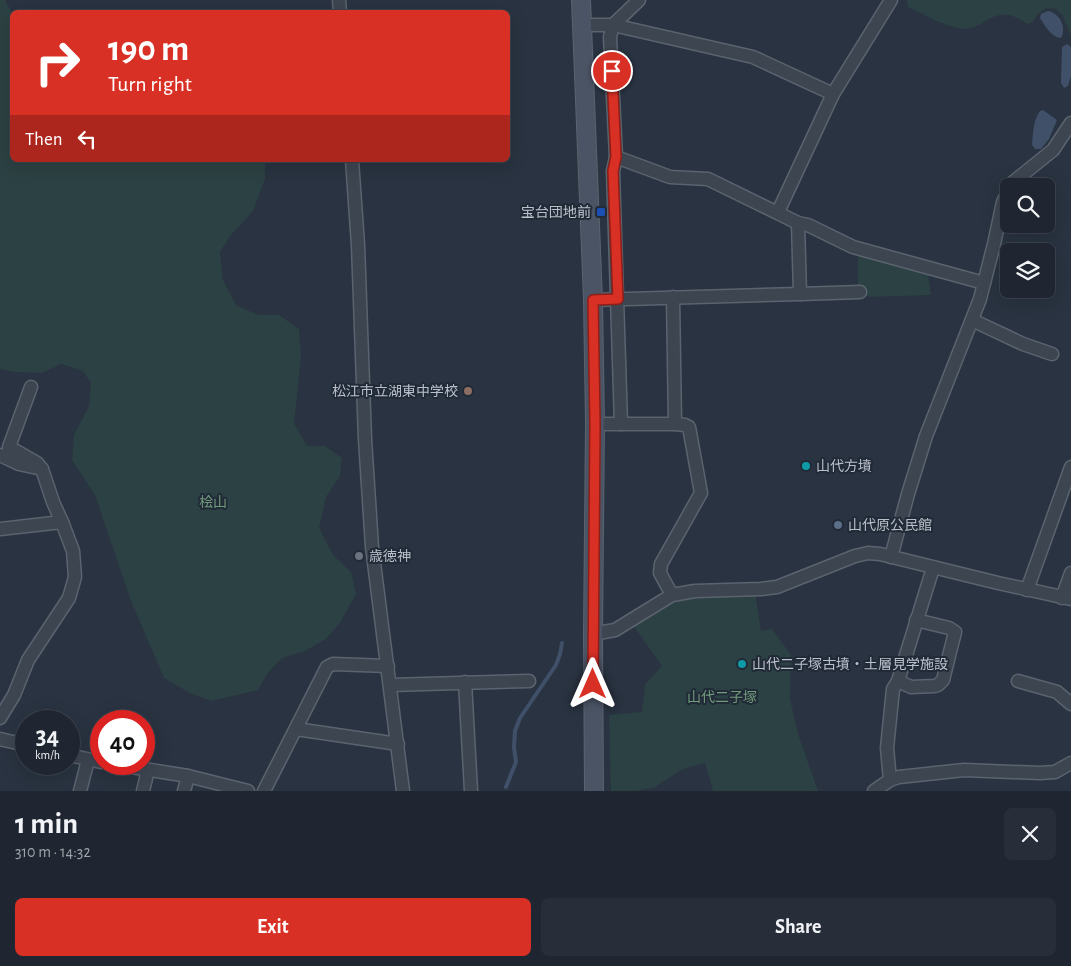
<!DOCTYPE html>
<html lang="en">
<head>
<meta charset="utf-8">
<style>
	body { margin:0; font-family:"Alegreya Sans","Noto Sans JP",sans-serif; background:#272e39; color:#f1f3f6; height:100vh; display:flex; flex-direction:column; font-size:19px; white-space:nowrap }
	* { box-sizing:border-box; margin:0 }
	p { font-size:16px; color:#a1a5ab }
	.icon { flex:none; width:28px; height:28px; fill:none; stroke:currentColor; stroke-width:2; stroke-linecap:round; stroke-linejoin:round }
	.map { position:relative; height:791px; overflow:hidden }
	.details { display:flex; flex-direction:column; background:#1f2631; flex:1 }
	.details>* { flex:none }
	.top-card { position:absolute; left:10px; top:10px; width:500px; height:152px; border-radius:8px; box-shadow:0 5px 20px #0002,0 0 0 1px #3c434d; background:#d93025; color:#fff; overflow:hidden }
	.tools { position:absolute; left:1000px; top:178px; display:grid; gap:10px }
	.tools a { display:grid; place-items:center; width:55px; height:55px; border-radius:8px; background:#1f2631; box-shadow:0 5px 20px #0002,0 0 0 1px #3c434d; font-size:25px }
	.speed { position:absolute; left:15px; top:710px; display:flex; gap:10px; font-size:25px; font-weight:700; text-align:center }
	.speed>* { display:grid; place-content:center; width:65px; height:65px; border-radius:50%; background:#1f2631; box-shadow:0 5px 20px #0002,0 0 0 1px #3c434d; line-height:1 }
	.speed small { font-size:12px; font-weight:400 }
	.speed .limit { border:8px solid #d22; background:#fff; color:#111 }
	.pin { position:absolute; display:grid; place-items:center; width:42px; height:42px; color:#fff; margin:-21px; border:2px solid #fff; border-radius:50%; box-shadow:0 1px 5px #0007 }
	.me { position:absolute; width:55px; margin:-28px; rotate:0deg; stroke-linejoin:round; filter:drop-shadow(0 0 4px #0008) }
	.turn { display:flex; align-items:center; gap:18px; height:105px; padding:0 15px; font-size:22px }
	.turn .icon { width:65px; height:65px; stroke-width:2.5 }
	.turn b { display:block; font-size:35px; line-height:42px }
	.then { display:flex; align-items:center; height:48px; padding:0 15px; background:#0003; gap:10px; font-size:19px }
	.round { display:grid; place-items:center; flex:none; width:52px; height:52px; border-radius:8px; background:#272e39 }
	.headline { display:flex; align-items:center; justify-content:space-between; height:85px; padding:0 15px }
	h1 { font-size:30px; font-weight:600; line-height:38px }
	.cta { display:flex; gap:10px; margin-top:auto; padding:10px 15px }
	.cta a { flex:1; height:58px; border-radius:8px; background:#d93025; color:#fff; font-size:20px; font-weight:600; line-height:58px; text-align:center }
	.cta a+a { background:#272e39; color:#f1f3f6 }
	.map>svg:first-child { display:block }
	.green { fill:#2c4143 }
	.water { fill:#405069 }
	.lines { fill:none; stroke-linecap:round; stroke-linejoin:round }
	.stream { stroke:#405069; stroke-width:4 }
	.street-casing { stroke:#5b636f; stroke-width:15 }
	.secondary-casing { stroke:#5b636f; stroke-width:20 }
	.street { stroke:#3d4551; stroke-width:12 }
	.secondary { stroke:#4b5464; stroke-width:18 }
	.route-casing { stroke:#8d1f18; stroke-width:12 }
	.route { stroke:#d93025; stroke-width:9 }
	.transit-dot { fill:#1a4fb4; stroke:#212a37; stroke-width:2 }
	.education-dot { fill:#8d6e63; stroke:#212a37; stroke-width:2 }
	.culture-dot { fill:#0f9aa8; stroke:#212a37; stroke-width:2 }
	.service-dot { fill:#5c6f8a; stroke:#212a37; stroke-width:2 }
	.worship-dot { fill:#6b7280; stroke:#212a37; stroke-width:2 }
	.labels { text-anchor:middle; stroke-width:4; stroke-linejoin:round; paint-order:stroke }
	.poi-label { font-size:14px; fill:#bac0cb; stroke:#212a37; text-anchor:start }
	.park-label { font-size:14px; fill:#729b7c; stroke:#212a37 }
</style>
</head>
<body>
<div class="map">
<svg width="1071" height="791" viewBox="0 0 1071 791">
	<rect width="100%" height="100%" fill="#293341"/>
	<g class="green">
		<polygon points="0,0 5,0 12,13 12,160 265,160 265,179 253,211 231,235 220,252 223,280 236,305 258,315 279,315 299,329 301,357 294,423 307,446 325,446 342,458 340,476 326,497 319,528 333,555 351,572 356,594 340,623 326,639 305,651 282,658 268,673 258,690 211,701 190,693 164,678 131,601 95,495 72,460 74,435 89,406 91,383 83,371 61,364 42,373 14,372 0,369"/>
		<path d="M906,0h165v36l-8,-20 -7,-7 -10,-1 -9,7 -4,7 -6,2c-32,-24 -43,7 -64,5 -17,-2 -40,-15 -55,-22z"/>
		<polygon points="858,254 928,274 931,295 869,297 858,286"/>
		<polygon points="755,592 761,631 772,629 791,655 790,699 798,734 818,791 713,791 705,763 683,769 653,788 636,791 611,791 609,715 642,712 645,684 662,666 633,625 676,596"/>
	</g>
	<g class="water">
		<path d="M1048,11c12,2 19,17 13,27 -10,-1 -16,-12 -21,-20l1,-4z"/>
		<polygon points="1067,44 1071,47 1071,76 1068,86 1064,88 1061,83 1062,47"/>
		<path d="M1043,110l14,10 -8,19 -8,10h-6l-3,-4c1,-12 1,-24 8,-34z"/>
	</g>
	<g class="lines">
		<polyline class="stream" points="506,787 516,762 514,747 515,731 520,718 556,665 560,654 562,643"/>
		<g class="street-casing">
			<g id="street">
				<polyline points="339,0 340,12"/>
				<polyline points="583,25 613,25 753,57 833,94"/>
				<polyline points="616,157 670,177 708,179 798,223 808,225 853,247 984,283"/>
				<polyline points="352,160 358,245 365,439 372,547 403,791"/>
				<polyline points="1011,186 1012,183 1053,150 1071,123"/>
				<polyline points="778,212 833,94 891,0"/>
				<polyline points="800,294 860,292"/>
				<polyline points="593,300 800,294 798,223"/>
				<polyline points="972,320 1023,344 1052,354"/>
				<polyline points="31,387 9,447 37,463 42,469"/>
				<polyline points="595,424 621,424 613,171 616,157 610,37 613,25 639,0"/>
				<polyline points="621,424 675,424 673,297"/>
				<polyline points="0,455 19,464 42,469 53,502 62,522"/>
				<polyline points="0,529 62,522 73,551 75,577 69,598 28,660 14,695 0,718"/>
				<polyline points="891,557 908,494 926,436 980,299 994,244 1003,202 1009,190"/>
				<polyline points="1027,590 1071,467"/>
				<polyline points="672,595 660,573 661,564 701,493 689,427 685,425 675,424"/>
				<polyline points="1062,598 1071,573"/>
				<polyline points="593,634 615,630 672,595 695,591 761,589 777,587 855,556 868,553 880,554 998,583 1071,599"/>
				<polyline points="898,681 911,687 935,686 938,685 943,680 955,632 949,628 916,620"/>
				<polyline points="1018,681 1057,692 1071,704"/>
				<polyline points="465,682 471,791"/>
				<polyline points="390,685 529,681"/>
				<polyline points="296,729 398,744"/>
				<polyline points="0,739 26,745"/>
				<polyline points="69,755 101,762"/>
				<polyline points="113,764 188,776 248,791"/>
				<polyline points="890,780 887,748 893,689 898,681 933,568"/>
				<polyline points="80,791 88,760"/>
				<polyline points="143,791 148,770"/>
				<polyline points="184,791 188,776"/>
				<polyline points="264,791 327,667 333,664 388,666"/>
				<polyline points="874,791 890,780 899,777 964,770 1040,773 1055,772 1071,763"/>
			</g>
		</g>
		<g class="secondary-casing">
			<polyline id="secondary" points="581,0 593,300 595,424 593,634 594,791"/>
		</g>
		<use href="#street" class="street"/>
		<use href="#secondary" class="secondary"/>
	</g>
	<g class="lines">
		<g class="route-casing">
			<polyline id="route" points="593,684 595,424 593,300 618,299 613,171 616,157 612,71"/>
		</g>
		<use href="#route" class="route"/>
	</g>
	<rect class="transit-dot" x="596" y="207" width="10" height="10" rx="2.5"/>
	<circle class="education-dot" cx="468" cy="391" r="5"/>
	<g class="culture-dot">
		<circle cx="806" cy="466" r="5"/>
		<circle cx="742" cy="664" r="5"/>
	</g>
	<circle class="service-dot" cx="838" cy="525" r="5"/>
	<circle class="worship-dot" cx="359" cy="556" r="5"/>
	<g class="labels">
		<g class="poi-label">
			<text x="591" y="217" text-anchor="end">宝台団地前</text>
			<text x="458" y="396" text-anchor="end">松江市立湖東中学校</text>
			<text x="816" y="471">山代方墳</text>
			<text x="848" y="530">山代原公民館</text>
			<text x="369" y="561">歳徳神</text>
			<text x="752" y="669">山代二子塚古墳・土層見学施設</text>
		</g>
		<g class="park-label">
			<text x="213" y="507">桧山</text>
			<text x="722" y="702">山代二子塚</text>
		</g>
	</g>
</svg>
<div class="tools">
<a><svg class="icon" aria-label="search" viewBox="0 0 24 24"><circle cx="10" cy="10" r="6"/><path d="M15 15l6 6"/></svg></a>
<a><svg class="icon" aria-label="layers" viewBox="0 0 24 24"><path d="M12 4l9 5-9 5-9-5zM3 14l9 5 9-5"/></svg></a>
</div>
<div class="speed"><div>34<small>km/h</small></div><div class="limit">40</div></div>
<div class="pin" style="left:612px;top:71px;background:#d93025"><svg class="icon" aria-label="arrive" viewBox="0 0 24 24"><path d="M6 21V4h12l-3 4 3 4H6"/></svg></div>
<svg class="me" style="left:593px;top:684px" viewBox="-20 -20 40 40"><path d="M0-17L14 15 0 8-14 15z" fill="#d93025" stroke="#fff" stroke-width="4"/></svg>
<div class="top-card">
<div class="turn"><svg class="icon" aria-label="right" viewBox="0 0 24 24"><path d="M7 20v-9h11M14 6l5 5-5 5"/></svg><div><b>190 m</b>Turn right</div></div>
<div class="then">Then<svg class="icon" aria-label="left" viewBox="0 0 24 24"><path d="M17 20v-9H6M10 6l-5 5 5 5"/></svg></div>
</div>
</div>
<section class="details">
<div class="headline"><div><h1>1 min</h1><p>310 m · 14:32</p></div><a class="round"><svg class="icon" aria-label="close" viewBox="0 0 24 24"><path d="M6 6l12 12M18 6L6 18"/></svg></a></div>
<div class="cta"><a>Exit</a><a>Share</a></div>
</section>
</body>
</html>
